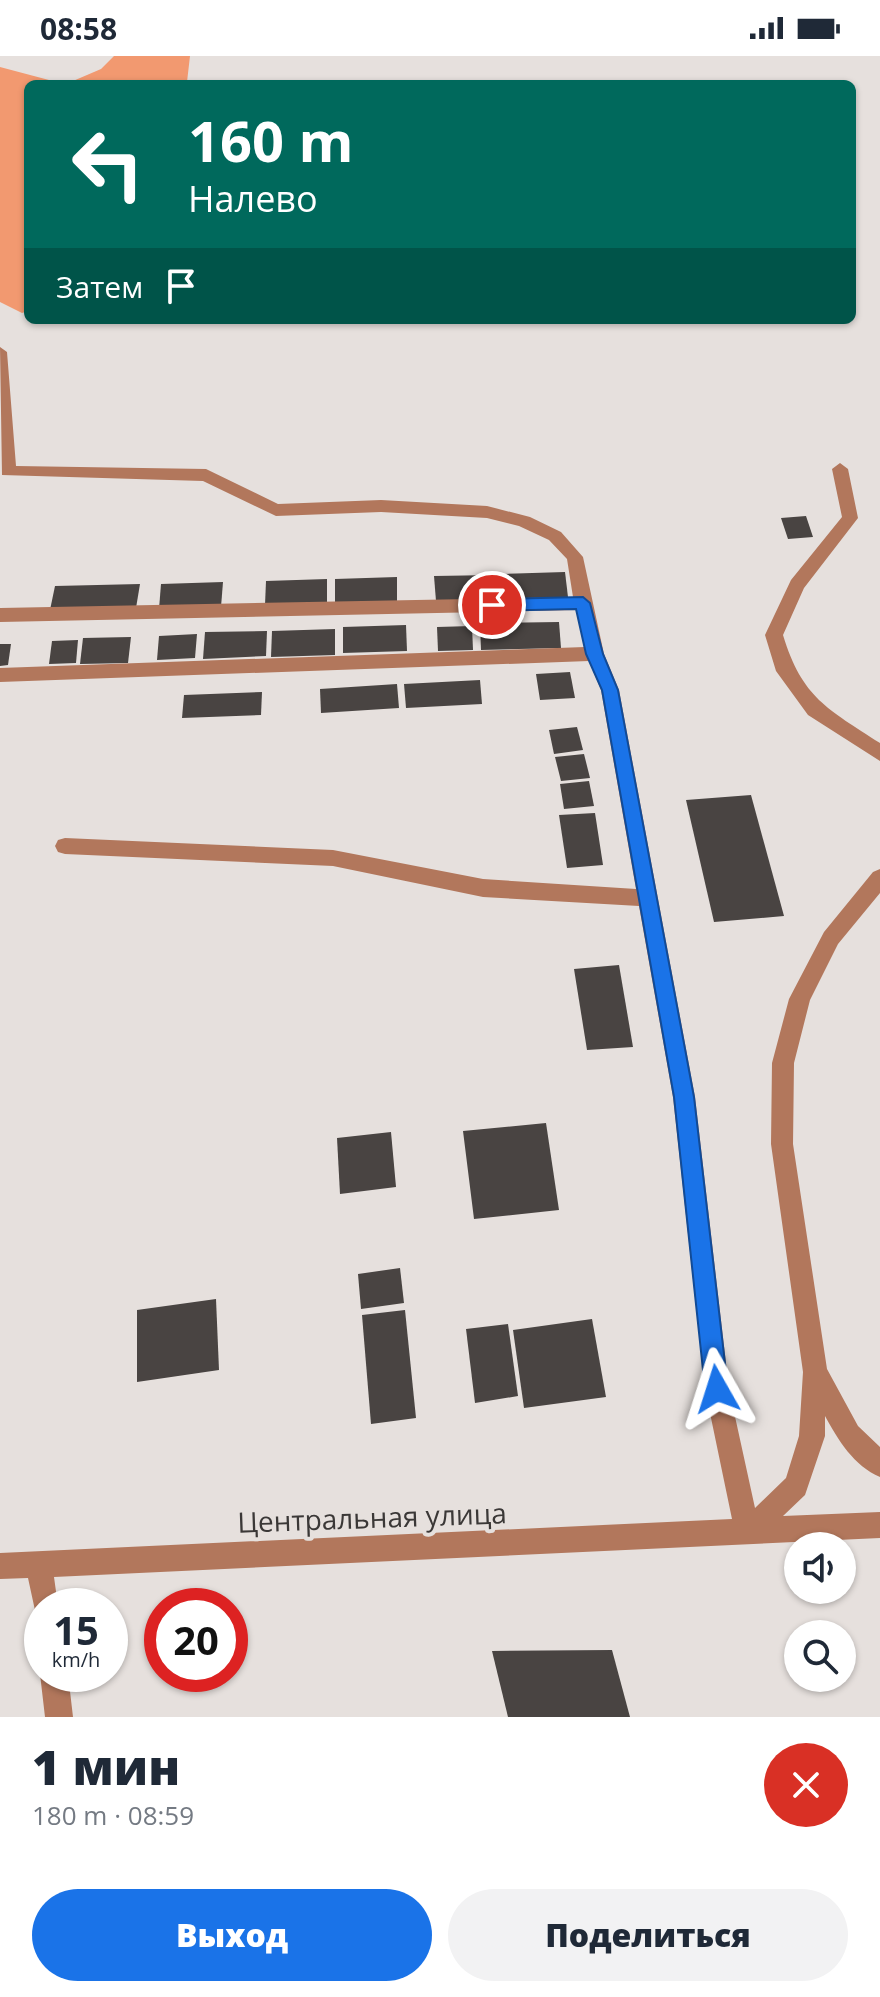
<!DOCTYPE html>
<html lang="ru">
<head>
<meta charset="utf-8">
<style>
	body { margin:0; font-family:"Open Sans",sans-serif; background:#f2f2f3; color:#1f2937; height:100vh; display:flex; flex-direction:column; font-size:30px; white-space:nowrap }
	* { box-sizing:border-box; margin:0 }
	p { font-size:26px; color:#747a83 }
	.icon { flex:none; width:44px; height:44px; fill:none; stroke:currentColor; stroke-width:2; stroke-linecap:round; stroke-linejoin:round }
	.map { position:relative; height:1661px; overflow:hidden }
	.side { display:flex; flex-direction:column; background:#fff; flex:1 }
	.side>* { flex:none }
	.top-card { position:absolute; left:24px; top:24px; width:832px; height:244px; border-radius:12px; box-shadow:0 2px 6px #0004; background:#00695c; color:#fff; overflow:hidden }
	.buttons { position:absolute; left:784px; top:1476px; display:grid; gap:16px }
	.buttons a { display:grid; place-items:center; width:72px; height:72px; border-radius:50%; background:#fff; box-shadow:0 2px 6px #0004; font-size:40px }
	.speed { position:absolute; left:24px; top:1532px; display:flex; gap:16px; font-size:40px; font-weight:700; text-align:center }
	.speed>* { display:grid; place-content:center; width:104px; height:104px; border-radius:50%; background:#fff; box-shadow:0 2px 6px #0004; line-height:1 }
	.speed small { font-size:20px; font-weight:400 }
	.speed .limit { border:12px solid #d22; background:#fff; color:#111 }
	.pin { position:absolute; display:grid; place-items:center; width:68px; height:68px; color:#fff; margin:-34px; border:4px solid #fff; border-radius:50%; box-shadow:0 2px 8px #0007 }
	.me { position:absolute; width:88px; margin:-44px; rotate:354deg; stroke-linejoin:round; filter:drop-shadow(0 0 6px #0008) }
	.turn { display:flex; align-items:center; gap:28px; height:168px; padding:0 32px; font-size:36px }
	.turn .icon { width:104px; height:104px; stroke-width:2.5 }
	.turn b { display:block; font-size:56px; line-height:68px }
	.then { display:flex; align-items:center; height:76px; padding:0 32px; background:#0003; gap:16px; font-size:30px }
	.round { display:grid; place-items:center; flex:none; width:84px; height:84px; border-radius:42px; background:#f2f2f3 }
	.headline { display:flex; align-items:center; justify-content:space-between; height:136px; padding:0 32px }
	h1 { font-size:48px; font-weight:800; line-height:60px }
	.cta { display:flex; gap:16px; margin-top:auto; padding:16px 32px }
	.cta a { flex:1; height:92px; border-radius:48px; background:#1a73e8; color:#fff; font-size:32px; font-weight:800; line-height:92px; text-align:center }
	.cta a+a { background:#f2f2f3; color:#1f2937 }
	.status { display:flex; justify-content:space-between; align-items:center; height:56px; padding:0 40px; background:#fff; direction:ltr }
	.status svg { height:22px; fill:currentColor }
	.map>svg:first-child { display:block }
	.green { fill:#f29970 }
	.building { fill:#494442 }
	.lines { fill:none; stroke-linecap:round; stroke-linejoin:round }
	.minor { fill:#b2775c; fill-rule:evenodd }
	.route { fill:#1a73e8; stroke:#114b97; stroke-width:2 }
	.labels { text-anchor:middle; stroke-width:8; stroke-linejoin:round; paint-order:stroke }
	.near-street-label { font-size:28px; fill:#3b3837; stroke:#e6e0dd }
</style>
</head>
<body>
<div class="status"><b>08:58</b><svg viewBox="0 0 49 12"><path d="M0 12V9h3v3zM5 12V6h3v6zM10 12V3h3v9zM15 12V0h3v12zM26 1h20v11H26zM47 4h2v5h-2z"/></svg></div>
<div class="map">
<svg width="880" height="1661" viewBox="0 0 880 1661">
	<rect width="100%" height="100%" fill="#e6e0dd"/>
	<g class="green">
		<polygon points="114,0 190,0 187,26 66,28 101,13"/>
		<polygon points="0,11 64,28 28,28 28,255 22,257 0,246"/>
	</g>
	<g class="building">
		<polygon points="806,460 813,481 788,483 781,462"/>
		<polygon points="565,516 568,541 506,543 504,518"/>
		<polygon points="495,519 497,543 436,545 434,520"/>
		<polygon points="397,521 397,546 335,548 335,523"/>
		<polygon points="327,523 327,547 265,549 266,525"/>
		<polygon points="223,526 221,551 159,553 161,528"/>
		<polygon points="140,528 136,552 50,554 55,530"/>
		<polygon points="559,566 561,592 481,594 480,567"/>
		<polygon points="406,569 407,595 343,597 343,571"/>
		<polygon points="472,570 473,594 438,595 437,571"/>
		<polygon points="335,573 335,599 271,601 272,575"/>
		<polygon points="267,575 266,600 203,603 205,576"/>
		<polygon points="197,578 195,602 157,604 159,580"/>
		<polygon points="131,581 128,607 80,608 83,582"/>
		<polygon points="78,584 76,607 49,608 52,585"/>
		<polygon points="0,588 11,588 8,609 0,610"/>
		<polygon points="570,616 575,642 540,644 536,618"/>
		<polygon points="480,624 482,648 406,652 404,628"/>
		<polygon points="397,628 399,652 321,657 320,633"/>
		<polygon points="262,636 261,659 182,662 184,639"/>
		<polygon points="577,671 583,694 554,698 549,674"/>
		<polygon points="584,698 590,722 561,725 555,701"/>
		<polygon points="589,725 594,750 564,753 560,728"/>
		<polygon points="751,739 784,860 714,866 686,744"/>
		<polygon points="595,757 603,809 567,812 559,759"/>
		<polygon points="619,909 633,991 587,994 574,913"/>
		<polygon points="546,1067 559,1154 474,1163 463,1075"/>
		<polygon points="391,1076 396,1131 340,1138 337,1082"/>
		<polygon points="400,1212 404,1247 361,1253 358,1218"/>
		<polygon points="216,1243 219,1314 137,1326 137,1254"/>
		<polygon points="405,1254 416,1362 371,1368 362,1259"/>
		<polygon points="592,1263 606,1341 524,1352 513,1274"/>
		<polygon points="508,1268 518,1340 475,1347 466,1273"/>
		<polygon points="612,1594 630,1661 508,1661 492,1595"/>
	</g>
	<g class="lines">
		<g class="minor">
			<path d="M0,291l7,5 9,114 190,3 72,35 103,-4 106,6 43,11 31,15 22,25 21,97 15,36 76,407 34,292 26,119 31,-30 13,-42 4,-64 -32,-228 1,-81 17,-64 35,-67 49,-60 7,-3v24l-42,51 -28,56 -16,63 -1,81 34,225 31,57 22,21v30c-26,-11 -42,-37 -55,-61v20l-20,59 -22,21 97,-4v26l-826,39 4,29h-16v12l-6,-3 -8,-37 -28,1v-26l732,-34 -27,-130 -32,-292 -34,-191 -156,-9 -150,-31 -268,-12 -7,-2 -3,-6 3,-6 7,-2 268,12 150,29 153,10 -35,-199 -12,-29 -589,21v-14l585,-21 -9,-37 -576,12v-14l573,-11 -6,-38 -18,-19 -30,-14 -32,-8 -106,-6 -105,4 -73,-35 -201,-6z"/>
			<path d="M840,407l8,6 10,49 -54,70 -21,47c19,63 45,74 97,108v18l-72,-46 -32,-44 -11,-36 26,-55 51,-63 -10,-48z"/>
			<polygon points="42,1614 42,1618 68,1618 73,1661 45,1661 40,1618"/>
		</g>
	</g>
	<polygon class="route" points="583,541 590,547 603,598 618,634 694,1041 728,1333 725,1341 717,1344 709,1341 705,1333 674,1041 602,634 586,598 576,553 492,555 484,549 492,543"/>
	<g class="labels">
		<g class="near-street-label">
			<text transform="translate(372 1462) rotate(-2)" y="10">Центральная улица</text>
		</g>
	</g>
</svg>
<div class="buttons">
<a><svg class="icon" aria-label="sound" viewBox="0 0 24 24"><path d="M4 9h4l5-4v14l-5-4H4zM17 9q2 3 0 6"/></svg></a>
<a><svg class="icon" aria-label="search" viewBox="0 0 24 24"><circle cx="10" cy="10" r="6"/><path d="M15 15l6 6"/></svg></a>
</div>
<div class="speed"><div>15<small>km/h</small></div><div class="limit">20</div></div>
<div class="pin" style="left:492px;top:549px;background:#d93025"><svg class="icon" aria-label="arrive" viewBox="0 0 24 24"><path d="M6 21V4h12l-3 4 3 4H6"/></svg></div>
<svg class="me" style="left:717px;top:1333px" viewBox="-20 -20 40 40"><path d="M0-17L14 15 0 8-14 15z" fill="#1a73e8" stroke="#fff" stroke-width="4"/></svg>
<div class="top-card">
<div class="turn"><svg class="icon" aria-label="left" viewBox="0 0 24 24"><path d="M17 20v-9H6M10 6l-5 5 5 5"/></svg><div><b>160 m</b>Налево</div></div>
<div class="then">Затем<svg class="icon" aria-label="arrive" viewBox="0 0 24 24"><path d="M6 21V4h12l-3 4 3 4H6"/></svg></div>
</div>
</div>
<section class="side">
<div class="headline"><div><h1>1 мин</h1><p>180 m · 08:59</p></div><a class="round" style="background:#d93025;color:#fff"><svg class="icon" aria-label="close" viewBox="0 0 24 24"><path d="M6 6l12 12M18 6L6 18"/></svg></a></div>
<div class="cta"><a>Выход</a><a>Поделиться</a></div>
</section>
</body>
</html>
